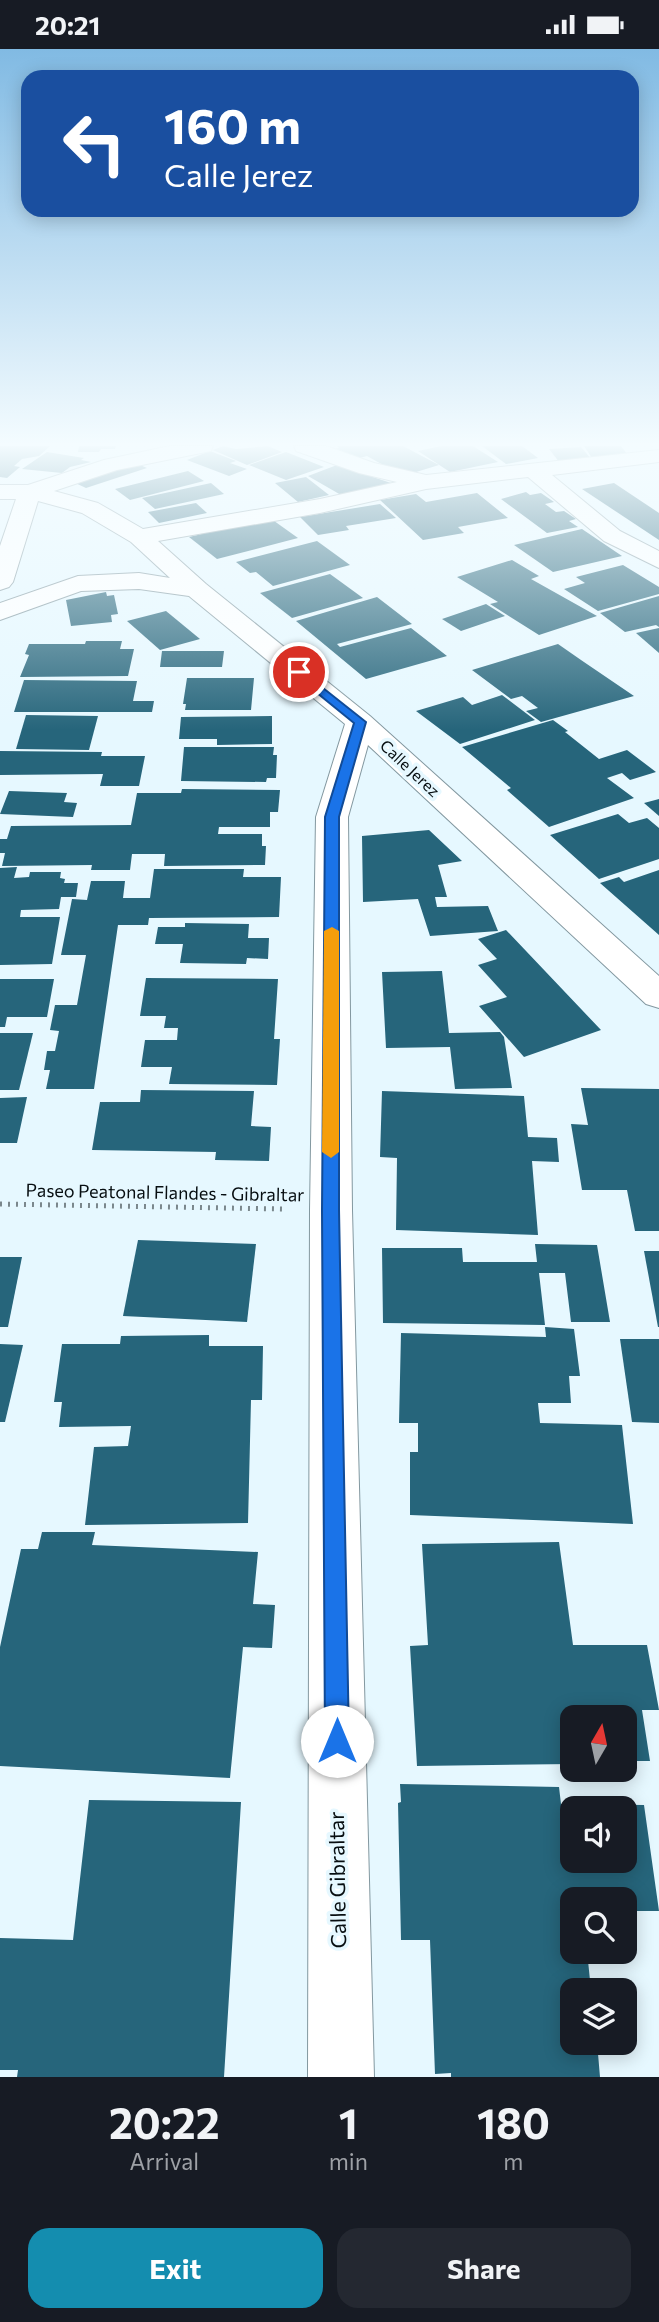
<!DOCTYPE html>
<html lang="en">
<head>
<meta charset="utf-8">
<style>
	body { margin:0; font-family:Commissioner,sans-serif; background:#242831; color:#f1f3f6; height:100vh; display:flex; flex-direction:column; font-size:26px; white-space:nowrap }
	* { box-sizing:border-box; margin:0 }
	p { font-size:23px; color:#9ea1a6 }
	.icon { flex:none; width:38px; height:38px; fill:none; stroke:currentColor; stroke-width:2; stroke-linecap:round; stroke-linejoin:round }
	.map { position:relative; height:2028px; overflow:hidden }
	.details { display:flex; flex-direction:column; background:#171b24; flex:1 }
	.details>* { flex:none }
	.top-card { position:absolute; left:21px; top:21px; width:618px; height:147px; border-radius:21px; box-shadow:0 4px 18px #0003; background:#1a4fa0; color:#fff; overflow:hidden }
	.needle { width:46px; rotate:9deg }
	.controls { position:absolute; left:560px; top:1656px; display:grid; gap:14px }
	.controls a { display:grid; place-items:center; width:77px; height:77px; border-radius:14px; background:#171b24; box-shadow:0 4px 18px #0003; font-size:35px }
	.pin { position:absolute; display:grid; place-items:center; width:60px; height:60px; color:#fff; margin:-30px; border:4px solid #fff; border-radius:50%; box-shadow:0 2px 7px #0007 }
	.me { position:absolute; width:77px; margin:-38px; rotate:0deg; stroke-linejoin:round; filter:drop-shadow(0 0 5px #0008) }
	.turn { display:flex; align-items:center; gap:24px; height:147px; padding:0 28px; font-size:32px }
	.turn .icon { width:91px; height:91px; stroke-width:2.5 }
	.turn b { display:block; font-size:49px; line-height:60px }
	.eta { display:flex; justify-content:space-evenly; align-items:center; height:119px; text-align:center }
	.eta b { font-size:42px; font-weight:700; line-height:49px }
	.action { display:flex; gap:14px; margin-top:auto; padding:14px 28px }
	.action a { flex:1; height:80px; border-radius:21px; background:#148daf; color:#fff; font-size:28px; font-weight:700; line-height:80px; text-align:center }
	.action a+a { background:#242831; color:#f1f3f6 }
	.status { display:flex; justify-content:space-between; align-items:center; height:49px; padding:0 35px; background:#171b24; direction:ltr }
	.status svg { height:19px; fill:currentColor }
	.map>svg:first-child { display:block }
	.building { fill:#26657b; fill-rule:evenodd }
	.lines { fill:none; stroke-linecap:round; stroke-linejoin:round }
	.minor-casing { stroke:#8398a0; stroke-width:2 }
	.path { stroke:#7a878c; stroke-width:5; stroke-dasharray:2 6; stroke-linecap:butt }
	.minor { fill:#fff; fill-rule:evenodd }
	.route { fill:#1a73e8; stroke:#114b97; stroke-width:2 }
	.slow { fill:#f59e0b }
	.labels { text-anchor:middle; stroke-width:7; stroke-linejoin:round; paint-order:stroke }
	.far-street-label { font-size:16px; fill:#070e11; stroke:#e6f8ff }
	.street-label { font-size:18px; fill:#070e11; stroke:#e6f8ff }
	.near-street-label { font-size:21px; fill:#070e11; stroke:#e6f8ff }
</style>
</head>
<body>
<div class="status"><b>20:21</b><svg viewBox="0 0 49 12"><path d="M0 12V9h3v3zM5 12V6h3v6zM10 12V3h3v9zM15 12V0h3v12zM26 1h20v11H26zM47 4h2v5h-2z"/></svg></div>
<div class="map">
<svg width="659" height="2028" viewBox="0 0 659 2028">
	<rect width="100%" height="100%" fill="#e6f8ff"/>
	<g class="building">
		<polygon points="0,397 50,397 39,407 22,410 14,417 20,418 7,429 0,428"/>
		<polygon points="79,397 116,397 115,400 101,400 99,403 78,403"/>
		<polygon points="223,397 236,400 268,397 282,403 247,416 213,401"/>
		<polygon points="337,397 403,397 439,416 403,427 367,407 352,411 333,400 339,399"/>
		<polygon points="441,397 473,397 498,413 450,423 418,402"/>
		<polygon points="482,397 522,397 538,409 506,415"/>
		<polygon points="584,397 621,397 630,409 594,412"/>
		<polygon points="581,398 592,411 560,414 549,400"/>
		<polygon points="210,402 236,412 230,414 247,420 229,427 187,411"/>
		<polygon points="47,403 84,409 81,411 91,413 70,418 62,424 22,420"/>
		<polygon points="286,403 324,418 286,431 249,416"/>
		<polygon points="131,412 147,419 86,439 71,432"/>
		<polygon points="337,416 391,434 341,446 308,427"/>
		<polygon points="188,422 204,432 130,451 115,440"/>
		<polygon points="306,428 329,446 298,453 275,434"/>
		<polygon points="211,434 224,445 155,460 142,449"/>
		<polygon points="614,434 659,464 659,491 582,440"/>
		<polygon points="526,443 530,446 541,444 554,453 545,455 556,463 564,462 576,470 569,472 578,478 547,484 501,450"/>
		<polygon points="477,444 508,469 458,478 464,484 423,491 380,451 416,445 426,453"/>
		<polygon points="196,454 207,464 159,474 148,463"/>
		<polygon points="380,455 396,469 346,477 349,481 318,486 300,468"/>
		<polygon points="270,469 298,489 217,510 189,488"/>
		<polygon points="582,480 622,507 553,523 514,496"/>
		<polygon points="317,492 350,516 273,537 256,523 250,524 236,513"/>
		<polygon points="512,511 539,527 531,530 597,567 539,586 490,555 498,553 457,528"/>
		<polygon points="623,516 659,538 659,545 598,562 564,540 585,534 576,528"/>
		<polygon points="330,525 363,549 292,569 260,544"/>
		<polygon points="106,543 107,547 114,546 118,565 111,566 112,573 71,577 66,551"/>
		<polygon points="659,547 659,578 656,576 625,583 600,564"/>
		<polygon points="377,548 412,575 337,595 340,598 411,579 447,607 366,630 296,572"/>
		<polygon points="486,555 505,567 461,582 442,570"/>
		<polygon points="166,562 200,590 160,601 127,572"/>
		<polygon points="659,579 659,604 636,584"/>
		<polygon points="86,592 122,592 120,600 134,600 128,627 20,628 29,606 25,605 29,595 85,595"/>
		<polygon points="558,595 581,611 634,647 541,673 526,662 538,659 522,647 511,650 472,621"/>
		<polygon points="162,602 224,602 222,618 160,618"/>
		<polygon points="187,629 254,629 251,661 185,661 186,655 183,655"/>
		<polygon points="24,631 137,632 133,652 154,652 152,663 14,663"/>
		<polygon points="502,646 535,671 460,695 416,662 463,648 472,656"/>
		<polygon points="26,666 98,667 89,701 16,700"/>
		<polygon points="272,667 272,695 217,696 217,690 179,690 181,668"/>
		<polygon points="553,671 568,682 565,683 599,710 627,701 656,723 630,731 622,724 607,729 634,749 549,778 507,741 511,739 462,698"/>
		<polygon points="184,698 274,698 273,706 277,706 276,729 267,729 266,733 181,732"/>
		<polygon points="0,702 102,703 101,707 145,707 139,737 100,737 103,725 0,726"/>
		<polygon points="182,740 280,741 278,763 270,763 270,778 219,778 218,785 262,785 262,797 266,797 265,816 164,817 165,805 132,805 130,821 91,821 92,816 2,817 5,804 0,804 0,790 7,790 11,777 131,776 137,744 181,744"/>
		<polygon points="9,742 67,744 64,753 77,754 73,768 0,765"/>
		<polygon points="659,750 659,767 644,754"/>
		<polygon points="618,765 629,774 647,769 659,779 659,810 599,830 550,786"/>
		<polygon points="429,781 462,812 438,816 447,848 435,848 437,858 488,857 498,882 430,887 418,850 363,853 362,787"/>
		<polygon points="17,818 14,829 29,828 30,823 61,823 60,829 65,830 64,834 78,834 76,848 61,848 59,860 21,861 20,868 60,868 52,915 0,916 0,819"/>
		<polygon points="154,820 244,820 243,828 281,828 279,868 149,869 148,876 118,876 94,1040 46,1040 50,1021 44,1021 47,1002 55,1002 59,982 50,981 55,956 77,956 86,906 61,906 72,850 87,851 91,832 125,832 123,849 150,849"/>
		<polygon points="659,821 659,886 600,834 619,828 624,833"/>
		<polygon points="185,874 249,875 248,889 269,889 268,910 247,909 246,915 180,914 183,895 155,895 158,878 185,878"/>
		<polygon points="506,881 601,981 524,1008 479,957 507,948 478,916 497,910 478,890"/>
		<polygon points="442,922 449,984 500,983 504,988 512,1039 455,1040 450,998 386,999 382,923"/>
		<polygon points="146,929 278,930 274,990 280,990 277,1036 169,1035 172,1018 141,1018 145,991 177,991 178,979 164,979 166,967 140,967"/>
		<polygon points="0,930 54,930 47,968 7,968 5,978 0,978"/>
		<polygon points="0,984 33,984 19,1041 0,1041"/>
		<polygon points="581,1039 659,1040 659,1182 635,1182 627,1141 582,1141 571,1075 588,1076"/>
		<polygon points="141,1041 254,1042 251,1077 271,1078 269,1112 215,1111 216,1103 92,1101 100,1053 140,1053"/>
		<polygon points="382,1042 524,1047 528,1088 557,1089 559,1113 532,1112 538,1186 396,1181 397,1109 380,1108"/>
		<polygon points="27,1048 17,1094 0,1094 0,1049"/>
		<polygon points="138,1191 256,1195 247,1273 123,1267"/>
		<polygon points="535,1195 597,1196 610,1273 571,1273 565,1224 539,1224 545,1276 383,1274 382,1199 462,1199 463,1213 537,1213"/>
		<polygon points="644,1202 659,1202 659,1278 658,1278"/>
		<polygon points="0,1208 22,1208 8,1278 0,1278"/>
		<polygon points="545,1278 574,1280 580,1327 569,1327 571,1354 538,1354 540,1374 622,1376 633,1475 410,1466 410,1403 418,1403 418,1374 399,1374 401,1284 546,1288"/>
		<polygon points="209,1286 209,1297 263,1297 262,1351 251,1351 248,1474 85,1476 94,1398 128,1397 131,1377 59,1378 62,1353 54,1353 62,1295 120,1295 121,1287"/>
		<polygon points="620,1290 659,1290 659,1374 632,1373"/>
		<polygon points="0,1295 23,1296 5,1373 0,1373"/>
		<polygon points="42,1483 95,1483 92,1496 258,1503 253,1555 275,1556 272,1599 243,1598 230,1729 0,1717 0,1598 21,1500 38,1500"/>
		<polygon points="559,1493 573,1596 647,1596 659,1661 642,1661 650,1712 625,1712 625,1668 572,1668 572,1715 417,1717 410,1597 428,1596 422,1495"/>
		<polygon points="574,1720 611,1720 612,1729 574,1728"/>
		<path d="M400,1735l159,3 2,17 83,1 15,106h-34v-12h-53v52h15l4,39h-19v52h25l3,35h-149v-4l-16,1 -5,-134h-29l-3,-137 3,-1zM572,1759h53v52h-53z"/>
		<polygon points="89,1751 241,1753 224,2028 17,2028 18,2021 0,2021 0,1889 73,1891"/>
	</g>
	<g class="lines">
		<g class="minor-casing">
			<polygon id="minor" points="170,397 213,397 211,402 117,421 54,442 98,454 143,480 320,450 397,433 359,424 296,402 294,397 326,397 374,414 426,426 659,401 659,413 552,426 620,482 659,502 659,519 604,492 528,428 426,440 320,464 158,492 206,535 370,667 659,927 659,959 646,955 368,696 348,768 352,1161 374,2028 308,2028 310,1161 316,768 345,675 189,547 139,540 81,542 0,571 0,554 78,527 139,524 170,529 131,493 82,464 38,452 13,533 9,538 0,541 0,497 16,450 0,450 0,436 28,436 104,411"/>
		</g>
		<polyline class="path" points="0,1155 283,1160"/>
		<use href="#minor" class="minor"/>
	</g>
	<linearGradient id="sky" x2="0" y2="1"><stop stop-color="#81bae3"/><stop offset="0.58" stop-color="#f4fcff"/><stop offset="1" stop-color="#f4fcff" stop-opacity="0"/></linearGradient>
	<rect width="659" height="681" fill="url(#sky)"/>
	<polygon class="route" points="299,620 366,673 339,768 339,1161 349,1692 345,1701 337,1704 328,1701 325,1692 322,1161 325,768 354,674 295,626 295,621"/>
	<polygon class="slow" points="332,878 339,882 339,1103 331,1109 322,1103 324,882"/>
	<g class="labels">
		<g class="far-street-label">
			<text transform="translate(410 719) rotate(43)" y="6">Calle Jerez</text>
		</g>
		<g class="street-label">
			<text transform="translate(165 1144) rotate(1)" y="6">Paseo Peatonal Flandes - Gibraltar</text>
		</g>
		<g class="near-street-label">
			<text transform="translate(338 1831) rotate(-91)" y="7">Calle Gibraltar</text>
		</g>
	</g>
</svg>
<div class="controls">
<a><svg class="needle" viewBox="-14 -14 28 28"><path d="M0-13l5 13h-10z" fill="#e53935"/><path d="M0 13l5-13h-10z" fill="#9ea1a6"/></svg></a>
<a><svg class="icon" aria-label="sound" viewBox="0 0 24 24"><path d="M4 9h4l5-4v14l-5-4H4zM17 9q2 3 0 6"/></svg></a>
<a><svg class="icon" aria-label="search" viewBox="0 0 24 24"><circle cx="10" cy="10" r="6"/><path d="M15 15l6 6"/></svg></a>
<a><svg class="icon" aria-label="layers" viewBox="0 0 24 24"><path d="M12 4l9 5-9 5-9-5zM3 14l9 5 9-5"/></svg></a>
</div>
<div class="pin" style="left:299px;top:623px;background:#d93025"><svg class="icon" aria-label="arrive" viewBox="0 0 24 24"><path d="M6 21V4h12l-3 4 3 4H6"/></svg></div>
<svg class="me" style="left:337px;top:1692px" viewBox="-20 -20 40 40"><circle r="19" fill="#fff"/><path d="M0-13L10 11 0 6-10 11z" fill="#1a73e8"/></svg>
<div class="top-card">
<div class="turn"><svg class="icon" aria-label="left" viewBox="0 0 24 24"><path d="M17 20v-9H6M10 6l-5 5 5 5"/></svg><div><b>160 m</b>Calle Jerez</div></div>
</div>
</div>
<section class="details">
<div class="eta">
<div><b>20:22</b><p>Arrival</p></div>
<div><b>1</b><p>min</p></div>
<div><b>180</b><p>m</p></div>
</div>
<div class="action"><a>Exit</a><a>Share</a></div>
</section>
</body>
</html>
